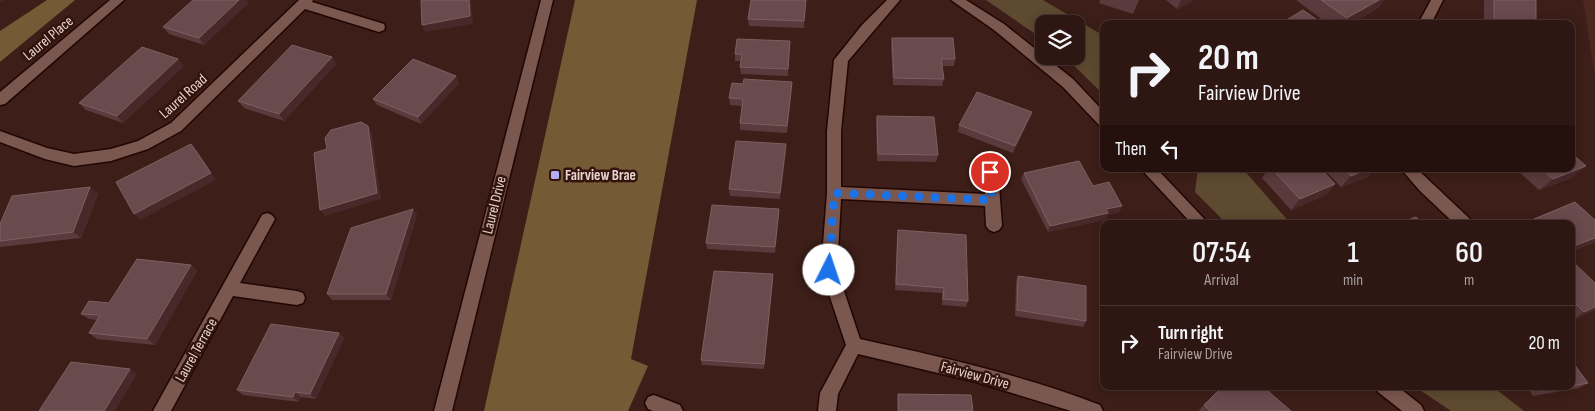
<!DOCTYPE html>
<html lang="en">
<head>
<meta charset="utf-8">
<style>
	body { margin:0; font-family:"Sofia Sans Condensed",sans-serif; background:#3a2320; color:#f1f3f6; height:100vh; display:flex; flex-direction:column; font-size:19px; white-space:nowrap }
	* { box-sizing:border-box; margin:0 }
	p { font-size:16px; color:#a79f9f }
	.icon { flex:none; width:28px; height:28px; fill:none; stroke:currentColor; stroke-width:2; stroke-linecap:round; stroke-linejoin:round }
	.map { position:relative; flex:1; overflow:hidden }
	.details { position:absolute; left:1100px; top:220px; width:475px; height:170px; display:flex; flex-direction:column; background:#2e1612; border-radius:10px; box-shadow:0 2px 12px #0003,0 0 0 1px #493532 }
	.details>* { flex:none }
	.hud { position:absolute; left:1100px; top:20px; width:475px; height:152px; border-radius:10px; box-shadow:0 2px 12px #0003,0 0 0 1px #493532; background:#2e1612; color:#f1f3f6; overflow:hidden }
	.tools { position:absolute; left:1035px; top:15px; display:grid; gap:10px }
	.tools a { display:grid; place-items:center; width:50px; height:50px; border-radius:10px; background:#2e1612; box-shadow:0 2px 12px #0003,0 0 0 1px #493532; font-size:25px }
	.pin { position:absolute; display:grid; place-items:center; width:42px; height:42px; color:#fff; margin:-21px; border:2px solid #fff; border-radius:50%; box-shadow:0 1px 5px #0007 }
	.me { position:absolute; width:55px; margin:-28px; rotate:4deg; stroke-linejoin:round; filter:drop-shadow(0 0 4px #0008) }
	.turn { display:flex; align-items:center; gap:18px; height:105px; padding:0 15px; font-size:22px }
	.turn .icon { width:65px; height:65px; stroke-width:2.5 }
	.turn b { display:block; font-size:35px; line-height:42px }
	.then { display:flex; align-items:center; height:48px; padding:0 15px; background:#0003; gap:10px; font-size:19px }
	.eta { display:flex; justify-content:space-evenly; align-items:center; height:85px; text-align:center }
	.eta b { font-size:30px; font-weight:600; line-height:35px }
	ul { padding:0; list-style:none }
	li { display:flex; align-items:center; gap:15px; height:75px; padding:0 15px; border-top:1px solid #493532 }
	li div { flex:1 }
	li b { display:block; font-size:19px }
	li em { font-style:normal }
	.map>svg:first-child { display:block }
	.built { fill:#4c2820 }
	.green { fill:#5e4a30 }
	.forest { fill:#755a36 }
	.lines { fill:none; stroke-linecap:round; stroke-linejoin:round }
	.lane-casing { stroke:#220603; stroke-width:3 }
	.street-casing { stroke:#220603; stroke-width:3 }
	.lane { fill:#7a574f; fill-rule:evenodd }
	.street { fill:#7a574f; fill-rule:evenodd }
	.wall { fill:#5a3a3d }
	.shaded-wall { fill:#482828 }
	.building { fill:#694a4d; stroke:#7d6061 }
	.route { stroke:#1a73e8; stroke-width:9; stroke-dasharray:0 16.2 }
	.poi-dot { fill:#b5acf8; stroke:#32140e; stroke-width:2 }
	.labels { text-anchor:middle; stroke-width:5; stroke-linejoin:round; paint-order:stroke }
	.street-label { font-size:15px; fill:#e8d3ce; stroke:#32140e }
	.poi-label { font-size:15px; font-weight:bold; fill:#e8d3ce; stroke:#32140e; text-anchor:start }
</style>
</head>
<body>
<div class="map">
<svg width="1595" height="411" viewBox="0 0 1595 411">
	<rect width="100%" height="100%" fill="#3d1e18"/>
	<polygon class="built" points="1583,0 1595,0 1595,77"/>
	<g class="green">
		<polygon points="986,0 1043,0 1104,36 1104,95 1064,56 1076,56 1076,24 1044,24 1044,40"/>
		<polygon points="1198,169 1243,169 1291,224 1227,224 1195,192"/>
		<polygon points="1414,386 1492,386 1524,411 1451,411"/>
	</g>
	<g class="forest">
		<polygon points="47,0 75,0 0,62 0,31"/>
		<polygon points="575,0 697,0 631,359 648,366 628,411 484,411"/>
	</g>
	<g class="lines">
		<g class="lane-casing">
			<polygon id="lane" points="654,395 680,405 683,411 653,411 648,409 645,403 648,397"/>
		</g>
		<g class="street-casing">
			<g id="street">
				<polygon points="110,0 124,0 5,104 0,105 0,92"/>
				<polygon points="299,0 313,0 312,2 384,24 385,27 384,30 379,32 305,9 181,131 148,149 111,161 74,166 45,159 0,142 0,131 47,148 74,154 111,149 138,141 171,123"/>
				<polygon points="541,0 553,0 452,411 434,411"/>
				<path d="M887,0h13l-52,61 -7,70v56l144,7 -1,-22 2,-4 5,-2 5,2 2,4 4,54 -3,4 -5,2 -5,-2 -3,-4 -1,-20 -144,-7 -4,71 23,69c81,18 163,36 240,66l3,6h-32l-95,-29 -118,-28 -20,40 -2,17h-18l2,-18 26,-48 -25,-75 6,-77v-62l7,-71 28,-35z"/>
				<polygon points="951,0 966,0 1004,24 1073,79 1104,112 1104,126 1099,125 1063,87 994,30"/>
				<polygon points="1431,0 1443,0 1431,24 1418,24"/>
				<polygon points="1141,169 1157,169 1209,224 1192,224"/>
				<polygon points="1401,169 1417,169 1471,220 1473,224 1455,224 1420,191"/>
				<polygon points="267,213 272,215 275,219 240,283 297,291 303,293 305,298 303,303 297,305 233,296 171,411 153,411 262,215"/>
				<polygon points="1376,386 1397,386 1421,405 1424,411 1402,411 1378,392"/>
			</g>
		</g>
		<use href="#lane" class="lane"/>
		<use href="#street" class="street"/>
	</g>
	<g class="wall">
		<polygon points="806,0 804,28 749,26 748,19"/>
		<polygon points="1100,0 1139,0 1133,14 1099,3"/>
		<polygon points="1166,0 1194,0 1177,9"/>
		<polygon points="1296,0 1384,0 1378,8 1351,24 1328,24"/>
		<rect x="1484" y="0" width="52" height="24"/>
		<polygon points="248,3 204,45 169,34 163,27"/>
		<polygon points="892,38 955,59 954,66 942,66 944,79 942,86 893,85 891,45"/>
		<polygon points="790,41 788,76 741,74 740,67 741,61 735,61 735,54"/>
		<polygon points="332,57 336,64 284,121 244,108 238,101"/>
		<polygon points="184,66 123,123 86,110 79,103"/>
		<polygon points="459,83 421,124 377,105 373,99"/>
		<polygon points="792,89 787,133 740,130 740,123 742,106 730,105 729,98"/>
		<polygon points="877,116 938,155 936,162 877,161 876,123"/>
		<polygon points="1029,119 1013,153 958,132 959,125"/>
		<polygon points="786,151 780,199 730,196 729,189"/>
		<polygon points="1268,169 1321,169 1335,184 1326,195 1291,210 1262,178"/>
		<polygon points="1324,169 1374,169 1368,177 1341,187"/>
		<polygon points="1516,169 1571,169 1572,178 1539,190"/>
		<polygon points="1024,173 1093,186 1122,206 1119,212 1107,215 1105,220 1048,232 1021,179"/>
		<polygon points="90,187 98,194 81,238 0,247 0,224"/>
		<polygon points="1575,202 1595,220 1595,242 1593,243 1571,252 1571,224 1528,224 1534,219"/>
		<polygon points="413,209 417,215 391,300 332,300 327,294"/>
		<polygon points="779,215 775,253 707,249 706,243"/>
		<polygon points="898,230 968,301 966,307 942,305 942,293 895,290 897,236"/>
		<polygon points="1571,263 1595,310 1571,321"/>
		<polygon points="191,265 197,271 155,345 97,339 89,333 97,320 89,319 81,314 109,303"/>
		<polygon points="1018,276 1086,321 1083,327 1015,316 1016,282"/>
		<polygon points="773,280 764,369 702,365 701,360"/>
		<polygon points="339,333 344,338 316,399 301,397 299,402 243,395 237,390"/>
		<polygon points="1571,360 1588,383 1579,388 1533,396 1527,386 1571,386"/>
		<polygon points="1223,386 1291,411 1200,411 1199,410"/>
		<polygon points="898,394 973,411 897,411 897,399"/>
	</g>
	<g class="shaded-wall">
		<polygon points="0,0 5,0 0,3"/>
		<polygon points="239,0 247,0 248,3 204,45 199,38"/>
		<polygon points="469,0 471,0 473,24 425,32 422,25"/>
		<polygon points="1181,0 1194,0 1177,9"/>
		<polygon points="1379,0 1384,0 1378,8 1351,24 1343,24 1347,18"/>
		<polygon points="790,41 790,48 788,76 788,69"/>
		<polygon points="332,57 336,64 284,121 279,114"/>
		<polygon points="178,59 184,66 123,123 117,116"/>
		<polygon points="456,76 459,83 421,124 418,117"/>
		<polygon points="792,82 792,89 787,133 787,126"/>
		<polygon points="1032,112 1029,119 1013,153 1015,146"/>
		<polygon points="368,126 372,133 381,199 325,216 320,210"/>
		<polygon points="191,144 197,150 216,180 140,220 134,214"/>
		<polygon points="786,144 786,151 780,199 780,193"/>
		<polygon points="1586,166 1572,178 1539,190 1553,179"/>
		<polygon points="1368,169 1374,169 1368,177 1341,187 1351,176"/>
		<polygon points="1335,184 1326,195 1291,210 1300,199"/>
		<polygon points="90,187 98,194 81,238 73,232"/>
		<polygon points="1122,206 1119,212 1107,215 1105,220 1048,232 1050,226 1106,209"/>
		<polygon points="413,209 417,215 391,300 386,294"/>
		<polygon points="779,209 779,215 775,253 775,247"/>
		<polygon points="1595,238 1595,242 1593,243 1571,252 1571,247"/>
		<polygon points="191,265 197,271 155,345 147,339"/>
		<polygon points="773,274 773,280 764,369 764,364"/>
		<polygon points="1595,307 1595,310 1571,321 1584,312"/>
		<polygon points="339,333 344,338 316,399 310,394"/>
		<polygon points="130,369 137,374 115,411 104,411"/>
		<polygon points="295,392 301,397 299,402 293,397"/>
	</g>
	<g class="building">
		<polygon points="193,0 239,0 199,38 163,27"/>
		<polygon points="421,0 469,0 470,16 422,25"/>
		<polygon points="751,0 806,0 804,21 748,19"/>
		<polygon points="1321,0 1379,0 1347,18"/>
		<rect x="1494" y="0" width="42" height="24"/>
		<polygon points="1303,10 1323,24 1280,24"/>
		<polygon points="892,38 953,38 955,59 941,59 944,79 894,78"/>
		<polygon points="737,39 790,41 788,69 740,67 742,54 735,54"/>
		<polygon points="292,45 332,57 279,114 238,101"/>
		<polygon points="142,47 178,59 117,116 79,103"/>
		<polygon points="413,59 456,76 418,117 373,99"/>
		<polygon points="744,79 792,82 787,126 740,123 743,99 729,98 732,83 743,84"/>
		<polygon points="977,92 1032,112 1015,146 959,125"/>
		<polygon points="877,116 934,117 938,155 878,154"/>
		<polygon points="361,122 368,126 377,193 320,210 314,153 327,149 325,138 331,130"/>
		<polygon points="736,141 786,144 780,193 729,189"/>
		<polygon points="191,144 211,173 134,214 116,182"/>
		<polygon points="1571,153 1586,166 1553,179 1542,169 1571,169"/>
		<polygon points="1079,161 1093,186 1109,182 1122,206 1106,209 1108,213 1050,226 1024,173"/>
		<polygon points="1272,169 1321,169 1335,184 1300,199"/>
		<polygon points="1344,169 1368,169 1351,176"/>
		<polygon points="90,187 73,232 0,241 0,224 12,196"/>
		<polygon points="1575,202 1595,220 1595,238 1571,247 1571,224 1539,224 1534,219"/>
		<polygon points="712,205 779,209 775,247 706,243"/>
		<polygon points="413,209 386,294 327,294 351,228"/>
		<polygon points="1416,217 1422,224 1397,224"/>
		<polygon points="898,230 966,235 968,301 943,299 944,288 896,284"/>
		<polygon points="137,259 191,265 147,339 89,333 100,315 81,314 89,301 109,303"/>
		<polygon points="1573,262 1595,283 1595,307 1584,312 1571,299 1571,263"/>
		<polygon points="714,271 773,274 764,364 701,360"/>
		<polygon points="1018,276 1086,286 1086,321 1017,310"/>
		<polygon points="271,324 339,333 310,394 295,392 293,397 237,390"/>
		<polygon points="1571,360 1588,383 1571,386"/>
		<polygon points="71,362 130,369 104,411 39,411"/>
		<polygon points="1223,386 1262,386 1291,411 1210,411 1204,405"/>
		<polygon points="1539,386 1569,386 1542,391"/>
		<polygon points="898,394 971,395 973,411 899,411"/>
	</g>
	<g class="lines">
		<polyline class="route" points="829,270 834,193 992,200 990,172"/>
	</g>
	<rect class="poi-dot" x="550" y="170" width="10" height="10" rx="2.5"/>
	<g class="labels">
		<g class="street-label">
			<text transform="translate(48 38) rotate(-40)" y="5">Laurel Place</text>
			<text transform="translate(183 96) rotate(-42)" y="5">Laurel Road</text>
			<text transform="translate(494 205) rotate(-76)" y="5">Laurel Drive</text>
			<text transform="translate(196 350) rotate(-61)" y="5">Laurel Terrace</text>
			<text transform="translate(975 375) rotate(15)" y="5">Fairview Drive</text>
		</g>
		<g class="poi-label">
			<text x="565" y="180">Fairview Brae</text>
		</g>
	</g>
</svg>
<div class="tools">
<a><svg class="icon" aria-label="layers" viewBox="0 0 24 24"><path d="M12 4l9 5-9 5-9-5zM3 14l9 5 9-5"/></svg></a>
</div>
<div class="pin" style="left:990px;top:172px;background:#d93025"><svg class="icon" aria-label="arrive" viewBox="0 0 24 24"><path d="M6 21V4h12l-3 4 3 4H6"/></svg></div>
<svg class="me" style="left:829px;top:270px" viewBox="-20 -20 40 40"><circle r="19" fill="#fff"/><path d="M0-13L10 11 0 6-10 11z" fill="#1a73e8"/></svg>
<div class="hud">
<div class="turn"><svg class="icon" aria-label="right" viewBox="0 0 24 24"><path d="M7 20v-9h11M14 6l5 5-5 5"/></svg><div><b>20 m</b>Fairview Drive</div></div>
<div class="then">Then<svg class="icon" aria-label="left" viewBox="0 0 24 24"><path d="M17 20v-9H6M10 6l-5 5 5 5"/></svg></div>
</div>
<section class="details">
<div class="eta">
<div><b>07:54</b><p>Arrival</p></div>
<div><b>1</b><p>min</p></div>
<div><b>60</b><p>m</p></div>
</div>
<ul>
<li><svg class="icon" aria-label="right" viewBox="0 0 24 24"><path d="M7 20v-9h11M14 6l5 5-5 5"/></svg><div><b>Turn right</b><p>Fairview Drive</p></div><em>20 m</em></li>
</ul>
</section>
</div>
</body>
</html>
